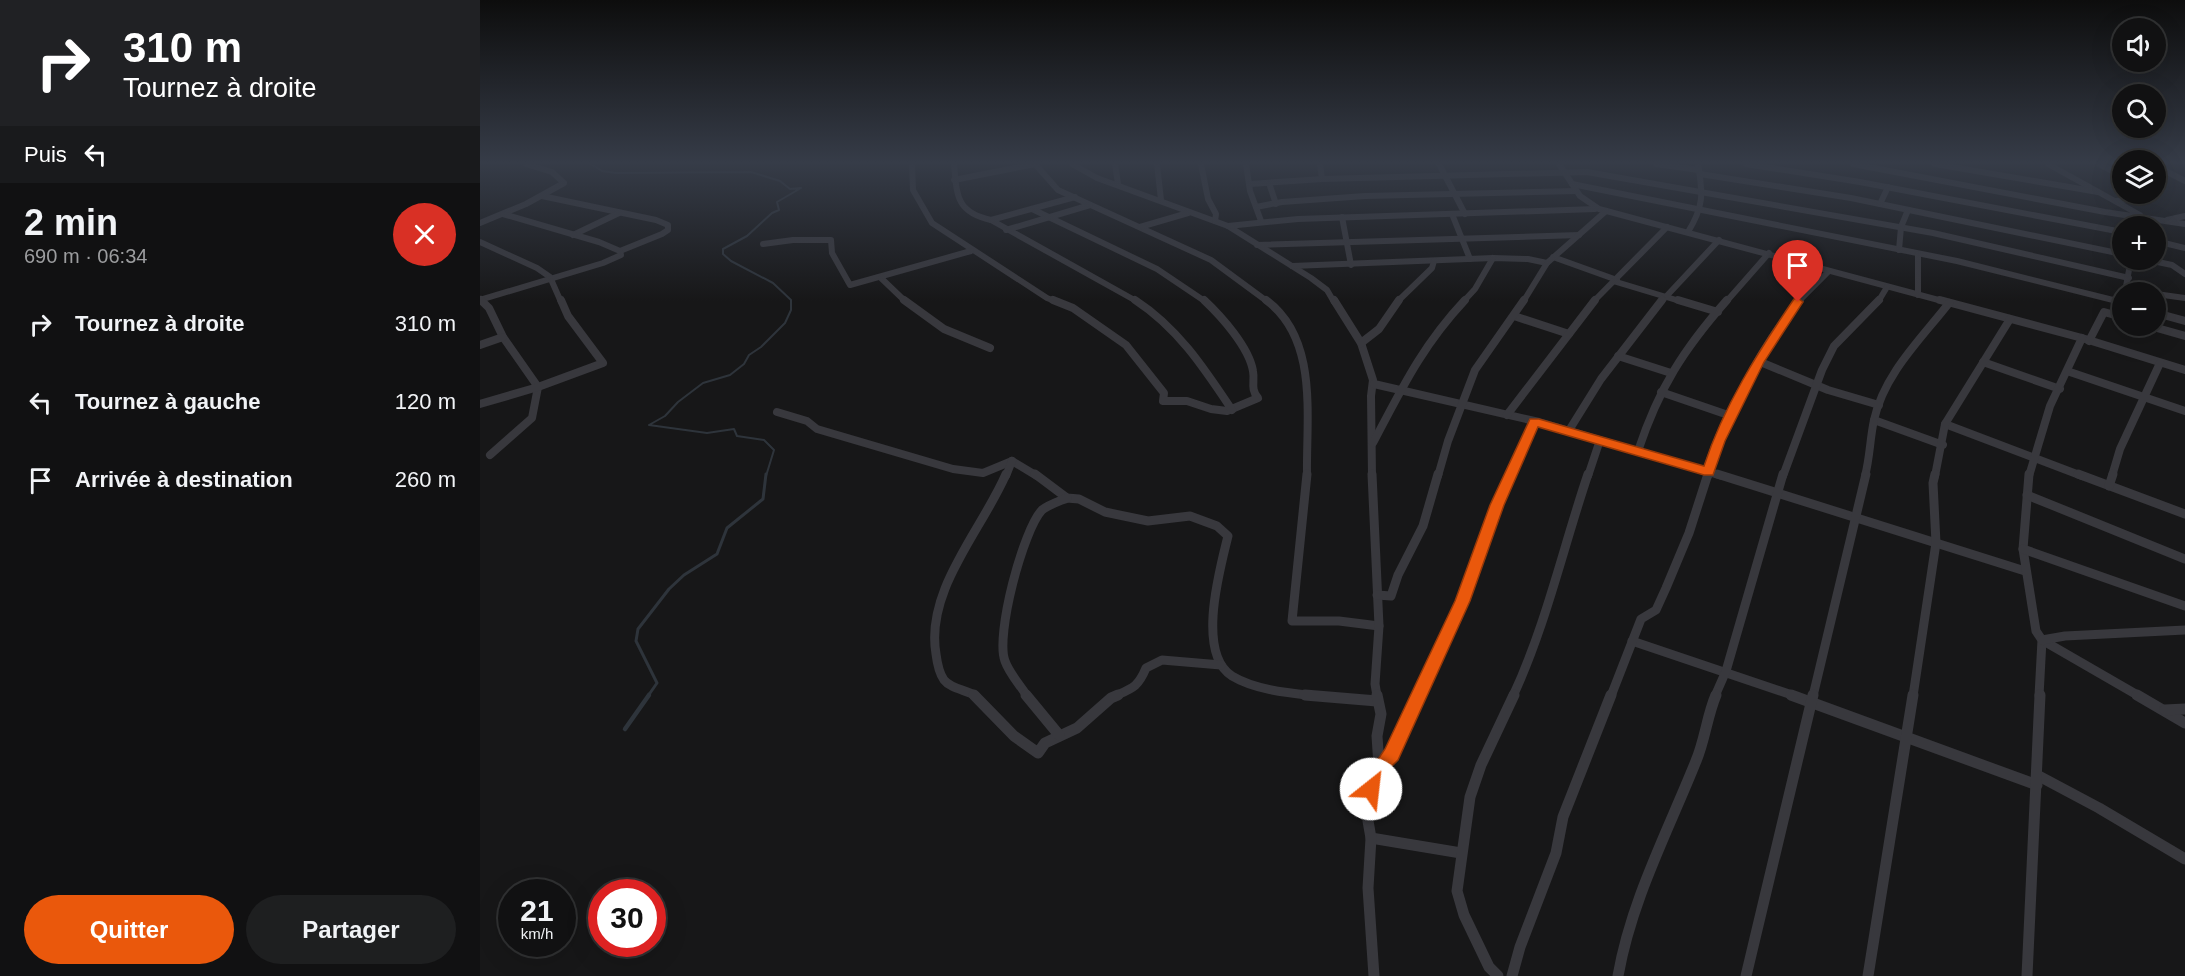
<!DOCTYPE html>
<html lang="fr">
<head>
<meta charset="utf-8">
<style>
	body { margin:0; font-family:Arial,sans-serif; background:#1e1f20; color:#f1f3f6; height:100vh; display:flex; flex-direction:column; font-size:22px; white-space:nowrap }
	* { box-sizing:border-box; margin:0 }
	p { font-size:20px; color:#9c9d9f }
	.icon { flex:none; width:33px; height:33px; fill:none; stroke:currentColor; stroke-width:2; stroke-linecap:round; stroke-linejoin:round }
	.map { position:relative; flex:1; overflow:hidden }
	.side { display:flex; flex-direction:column; background:#111112; width:480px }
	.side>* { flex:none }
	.guide { background:#202124; color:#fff; overflow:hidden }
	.tools { position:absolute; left:1632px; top:18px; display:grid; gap:12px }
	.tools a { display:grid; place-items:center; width:54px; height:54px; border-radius:50%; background:#111112; box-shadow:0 6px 24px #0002,0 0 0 2px #303132; font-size:30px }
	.speed { position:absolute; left:18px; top:879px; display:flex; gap:12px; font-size:30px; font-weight:700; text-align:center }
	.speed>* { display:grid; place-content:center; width:78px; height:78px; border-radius:50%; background:#111112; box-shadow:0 6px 24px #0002,0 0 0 2px #303132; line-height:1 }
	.speed small { font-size:15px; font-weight:400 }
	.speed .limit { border:9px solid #d22; background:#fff; color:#111 }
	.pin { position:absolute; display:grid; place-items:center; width:51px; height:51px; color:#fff; margin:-62px -26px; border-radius:50% 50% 50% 0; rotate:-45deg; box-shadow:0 0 6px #0007 }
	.pin .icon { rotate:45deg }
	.me { position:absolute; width:66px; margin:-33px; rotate:29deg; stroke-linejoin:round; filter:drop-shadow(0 0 4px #0008) }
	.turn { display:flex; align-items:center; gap:21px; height:126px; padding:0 24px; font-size:27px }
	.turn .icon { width:78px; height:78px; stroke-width:2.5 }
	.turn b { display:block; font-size:42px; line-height:51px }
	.then { display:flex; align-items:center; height:57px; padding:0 24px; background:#0003; gap:12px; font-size:22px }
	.round { display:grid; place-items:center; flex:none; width:63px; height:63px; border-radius:32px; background:#1e1f20 }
	.overview { display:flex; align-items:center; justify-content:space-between; height:102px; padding:0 24px }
	h1 { font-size:36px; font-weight:700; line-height:45px }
	.cta { display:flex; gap:12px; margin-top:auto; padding:12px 24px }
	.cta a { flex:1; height:69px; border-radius:36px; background:#ea580c; color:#fff; font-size:24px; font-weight:700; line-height:69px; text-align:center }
	.cta a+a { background:#1e1f20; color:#f1f3f6 }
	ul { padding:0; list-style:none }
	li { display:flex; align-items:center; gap:18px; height:78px; padding:0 24px }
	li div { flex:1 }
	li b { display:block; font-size:22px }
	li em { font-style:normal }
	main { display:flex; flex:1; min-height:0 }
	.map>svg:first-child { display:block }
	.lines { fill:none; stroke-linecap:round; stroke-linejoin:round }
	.stream-far2 { stroke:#2e343b; stroke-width:2 }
	.stream-far1 { stroke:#2e343b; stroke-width:3 }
	.stream { stroke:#2e343b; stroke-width:4.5 }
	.street-far3 { stroke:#38383d; stroke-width:6 }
	.street-far2 { stroke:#38383d; stroke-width:8 }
	.street-far1 { stroke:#38383d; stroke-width:9 }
	.street { stroke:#38383d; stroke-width:11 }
	.route { fill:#ea580c; stroke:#983908; stroke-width:1.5 }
</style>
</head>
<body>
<main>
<section class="side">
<div class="guide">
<div class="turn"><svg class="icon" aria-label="right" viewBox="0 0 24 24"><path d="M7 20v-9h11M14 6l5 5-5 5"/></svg><div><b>310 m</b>Tournez à droite</div></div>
<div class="then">Puis<svg class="icon" aria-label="left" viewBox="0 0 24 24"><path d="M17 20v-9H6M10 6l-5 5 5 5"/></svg></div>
</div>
<div class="overview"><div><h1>2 min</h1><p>690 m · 06:34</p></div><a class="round" style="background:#d93025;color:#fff"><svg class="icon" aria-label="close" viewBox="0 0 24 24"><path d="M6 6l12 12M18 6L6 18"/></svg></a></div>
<ul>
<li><svg class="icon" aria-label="right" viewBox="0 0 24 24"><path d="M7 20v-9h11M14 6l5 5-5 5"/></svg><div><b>Tournez à droite</b></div><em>310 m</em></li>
<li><svg class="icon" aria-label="left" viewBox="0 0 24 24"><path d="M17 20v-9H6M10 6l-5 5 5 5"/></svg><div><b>Tournez à gauche</b></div><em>120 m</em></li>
<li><svg class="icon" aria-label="arrive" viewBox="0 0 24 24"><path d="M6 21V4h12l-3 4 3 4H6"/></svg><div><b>Arrivée à destination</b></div><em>260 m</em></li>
</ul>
<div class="cta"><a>Quitter</a><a>Partager</a></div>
</section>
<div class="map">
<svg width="1705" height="976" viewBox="0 0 1705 976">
	<rect width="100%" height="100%" fill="#171718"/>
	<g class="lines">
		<polyline class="stream-far2" points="111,164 122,171 136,173 271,172 300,181 310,189 321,188 297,202 299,210 292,213 267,236 243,249 243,254 251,261 293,283 311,300 311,310 305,323 281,347 269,355 264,364 250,375 223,383 198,402 185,416 169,425 227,433 254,429 257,436 284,440 294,450 286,476"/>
		<polyline class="stream-far1" points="168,696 177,683 156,641 158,629 189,589 204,575 237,554 247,528 283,499 286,474"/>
		<polyline class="stream" points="145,729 169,695"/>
		<g class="street-far3">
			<polyline points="432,164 433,190 452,223 567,298 577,302"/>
			<path d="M474,164c3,30 1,48 37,56l147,82"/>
			<polyline points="555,164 578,190 731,260 788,302"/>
			<polyline points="592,164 617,178 748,226 831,278 847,290 854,302"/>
			<polyline points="635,164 638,184"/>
			<polyline points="677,164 681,200"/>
			<polyline points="721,164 728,199 736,214 735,221"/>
			<polyline points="766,164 770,191 781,221"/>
			<polyline points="840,164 842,179"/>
			<polyline points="959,164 985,214"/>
			<polyline points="1079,164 1100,196 1119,209 1466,302"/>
			<polyline points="1176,164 1219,170"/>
			<polyline points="1266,164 1380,182 1642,232"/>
			<polyline points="1373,164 1625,212 1705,224"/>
			<polyline points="1455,164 1618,192"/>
			<polyline points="1568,164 1660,215"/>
			<polyline points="1619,164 1642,176"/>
			<polyline points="1676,166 1705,181"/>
			<polyline points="1220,174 1371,198 1642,254"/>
			<polyline points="474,180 555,164"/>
			<polyline points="789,183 796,204"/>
			<polyline points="770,184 842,179 1107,172 1453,233 1649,278"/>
			<polyline points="1092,184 1477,261 1641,302"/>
			<polyline points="62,196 176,220 188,225 188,230 182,234 140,251"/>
			<polyline points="1637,201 1676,193"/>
			<polyline points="1400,204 1408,187"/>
			<polyline points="776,207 802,202 885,196 1096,191"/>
			<polyline points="552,209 677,269 726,302"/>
			<polyline points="972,214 990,259"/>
			<polyline points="862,217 871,265"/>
			<polyline points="511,220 595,197"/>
			<polyline points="1687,220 1705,216"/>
			<polyline points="0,223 46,204 84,183 72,172 46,164"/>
			<polyline points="748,226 818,219 1115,209"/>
			<polyline points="660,227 708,213"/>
			<polyline points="526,230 610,205"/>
			<path d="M1208,232c16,-26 15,-38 10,-68"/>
			<polyline points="93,235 139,213"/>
			<polyline points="1676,241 1705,248"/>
			<polyline points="0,242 57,268 70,277 81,302"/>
			<polyline points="283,244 313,240 351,240 352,253 370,285 491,251"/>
			<polyline points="777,245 1099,235"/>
			<polyline points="1419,250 1421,227 1428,210"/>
			<polyline points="1438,254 1438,295"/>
			<polyline points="1073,257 1137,280"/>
			<polyline points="1668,260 1692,265 1705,274"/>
			<polyline points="812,266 1013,258 1048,259 1067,263"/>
			<polyline points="401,278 426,302"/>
			<polyline points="1133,281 1203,302"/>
			<polyline points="1646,290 1664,292"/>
			<polyline points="1645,292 1649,270 1654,260"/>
			<polyline points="1676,294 1705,298"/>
			<polyline points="0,299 3,302"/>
			<polyline points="0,300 123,263 141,255 140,251 119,242 23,214"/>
			<polyline points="917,302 952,268 954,261"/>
			<polyline points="983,302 995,289 1013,258"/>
			<polyline points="1043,302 1067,263 1126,211"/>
			<polyline points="1113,302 1187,227"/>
			<polyline points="1181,302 1239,240"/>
			<polyline points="1246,302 1289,253"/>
			<polyline points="1318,302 1348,272"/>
			<polyline points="1398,302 1407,287"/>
		</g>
		<g class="street-far2">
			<polyline points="1,300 9,308 23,337 58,387 52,418 10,455"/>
			<polyline points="424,300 464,329 510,348"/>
			<path d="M573,300l20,8 53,37 38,48 -1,8h24l24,8 16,2 31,-13c-8,-9 -3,-17 -5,-27 -4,-24 -32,-55 -49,-71"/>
			<path d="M655,300c43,28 69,68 97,110"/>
			<path d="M786,300c53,39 40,117 41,176"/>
			<polyline points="854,300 881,343 893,380 891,396 892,476"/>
			<polyline points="1198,300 1238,312"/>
			<polyline points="1460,300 1602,338 1705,370"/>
			<polyline points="1635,300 1642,302"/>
			<polyline points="1676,313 1705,321"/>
			<polyline points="1034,316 1089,334"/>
			<polyline points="1670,326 1705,336"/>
			<polyline points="1609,341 1624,312 1642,317"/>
			<polyline points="881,343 899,329 919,300"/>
			<polyline points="0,345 23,337"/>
			<polyline points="1138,356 1191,373"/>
			<polyline points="1278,361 1348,390 1399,405"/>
			<polyline points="1503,362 1580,389"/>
			<polyline points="1587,371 1705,411"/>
			<polyline points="894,384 1059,422 1242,476"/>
			<polyline points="1181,392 1251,416"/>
			<polyline points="0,404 58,387 123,363 88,316 81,300"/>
			<polyline points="297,412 327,421 337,429 473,469 503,473 532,461"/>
			<polyline points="1027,415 1115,300"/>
			<polyline points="1394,420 1463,445"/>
			<polyline points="1465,424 1602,476"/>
			<polyline points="1088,432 1121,379 1182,300"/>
			<path d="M893,443c29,-55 49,-97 92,-143"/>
			<path d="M1158,451c21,-63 45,-101 89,-151"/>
			<polyline points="532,461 557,476"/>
			<polyline points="526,476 532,461"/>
			<polyline points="958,476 968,441 995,370 1044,300"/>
			<polyline points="1030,476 1054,422"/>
			<polyline points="1108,476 1120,440"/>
			<path d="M1228,476c20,-62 50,-126 92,-176"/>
			<polyline points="1303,476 1342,370 1354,346 1399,300"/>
			<path d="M1385,476c5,-19 5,-38 9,-56 10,-46 47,-81 75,-117"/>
			<polyline points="1455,476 1465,424 1530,319"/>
			<polyline points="1549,476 1570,406 1602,338"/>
			<polyline points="1632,476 1640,449 1680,363"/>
		</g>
		<g class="street-far1">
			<path d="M555,474l32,24 12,1 26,13 43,9 42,-5 27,10 11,10c-8,33 -32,117 4,140 23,14 57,17 84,20"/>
			<polyline points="827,474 812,621 859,621 899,626"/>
			<polyline points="892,474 899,626 895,684 897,696"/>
			<polyline points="1237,474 1545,571"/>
			<polyline points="1549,474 1543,549 1556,631 1562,640 1559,696"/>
			<polyline points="1598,474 1705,514"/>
			<polyline points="1629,486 1633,474"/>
			<polyline points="1547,495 1705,559"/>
			<polyline points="1543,549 1705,606"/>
			<polyline points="897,595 911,596 918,575 943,526 958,474"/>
			<polyline points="1562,640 1659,696"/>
			<polyline points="1562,640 1585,636 1705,630"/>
			<polyline points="1152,641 1315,696"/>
			<path d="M496,696c-9,-6 -25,-7 -32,-16 -5,-7 -7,-18 -8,-26 -11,-64 46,-124 70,-180"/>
			<path d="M547,696c-7,-11 -18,-23 -22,-35 -10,-25 18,-131 37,-151 6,-5 18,-9 25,-12"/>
			<path d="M635,696c18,-8 23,-9 31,-28l16,-8 59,5"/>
			<polyline points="938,696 982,601 1031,474"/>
			<path d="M1033,696c33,-71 50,-148 75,-222"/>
			<polyline points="1131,696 1161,619 1176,610 1186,588 1209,533 1228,474"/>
			<polyline points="1235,696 1246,671 1303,474"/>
			<polyline points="1333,696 1386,474"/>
			<polyline points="1433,696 1456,543 1453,483 1455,474"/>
		</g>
		<g class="street">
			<polyline points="494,695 534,736 558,753 565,743 597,728 631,698 638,695"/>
			<polyline points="546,695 579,735"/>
			<polyline points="825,695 897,701"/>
			<polyline points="1311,695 1557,785"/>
			<polyline points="1657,695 1705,723"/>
			<polyline points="1685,710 1705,709"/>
			<polyline points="899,766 905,763 911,755 939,695"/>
			<polyline points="1557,775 1619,808 1705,859"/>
			<polyline points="891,838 981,853"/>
			<polyline points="894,976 888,888 891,838 888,821 891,789 899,766 897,736 901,714 897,695"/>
			<polyline points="1018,976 1009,967 984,915 977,891 990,797 1001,765 1034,695"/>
			<polyline points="1032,976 1040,947 1076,853 1083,817 1131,695"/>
			<path d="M1138,976c13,-75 50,-145 78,-215 9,-21 11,-45 20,-66"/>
			<polyline points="1266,976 1333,695"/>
			<polyline points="1388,976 1433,695"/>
			<polyline points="1547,976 1560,695"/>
		</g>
	</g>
	<linearGradient id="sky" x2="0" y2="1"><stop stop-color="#0d0d0d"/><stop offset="0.54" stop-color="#363c48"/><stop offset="1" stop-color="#363c48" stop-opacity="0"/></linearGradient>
	<rect width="1705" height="301" fill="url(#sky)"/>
	<path class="route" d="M1318,298l5,4 -39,60 -39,79 -12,34h-9l-166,-48 -34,78 -34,96 -72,159 -12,12 -9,23 -6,2 -7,-2 -2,-6 11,-28 6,-3 6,-9 70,-148 35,-96 40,-86h9l165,47c20,-61 54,-114 90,-167z"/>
</svg>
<div class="tools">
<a><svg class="icon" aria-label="sound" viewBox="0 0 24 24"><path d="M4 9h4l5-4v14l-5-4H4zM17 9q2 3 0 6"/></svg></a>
<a><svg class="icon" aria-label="search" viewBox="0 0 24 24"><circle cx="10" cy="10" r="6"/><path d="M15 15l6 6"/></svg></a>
<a><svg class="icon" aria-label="layers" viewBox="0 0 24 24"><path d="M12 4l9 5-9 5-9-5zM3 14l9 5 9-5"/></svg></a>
<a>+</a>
<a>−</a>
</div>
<div class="speed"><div>21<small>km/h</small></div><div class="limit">30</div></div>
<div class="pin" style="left:1318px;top:302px;background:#d93025"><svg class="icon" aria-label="arrive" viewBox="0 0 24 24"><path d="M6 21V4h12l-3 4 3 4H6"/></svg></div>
<svg class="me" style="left:891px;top:789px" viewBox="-20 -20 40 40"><circle r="19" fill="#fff"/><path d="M0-13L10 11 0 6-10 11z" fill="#ea580c"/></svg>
</div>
</main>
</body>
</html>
